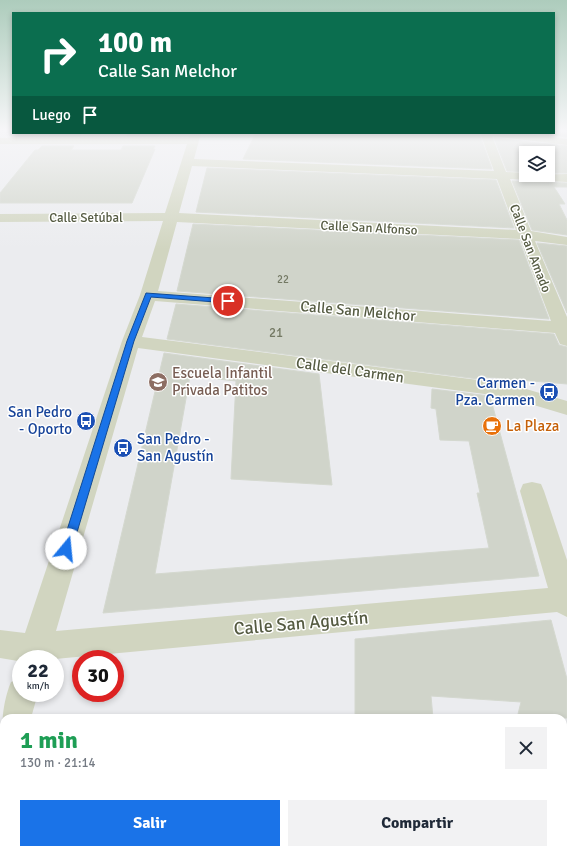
<!DOCTYPE html>
<html lang="es">
<head>
<meta charset="utf-8">
<style>
	body { margin:0; font-family:Signika,sans-serif; background:#f2f2f3; color:#1f2937; height:100vh; display:flex; flex-direction:column; font-size:15px; white-space:nowrap }
	* { box-sizing:border-box; margin:0 }
	p { font-size:13px; color:#747a83 }
	.icon { flex:none; width:22px; height:22px; fill:none; stroke:currentColor; stroke-width:2; stroke-linecap:round; stroke-linejoin:round }
	.map { position:relative; flex:1; overflow:hidden }
	.panel { position:absolute; left:0px; top:714px; width:567px; height:140px; display:flex; flex-direction:column; background:#fff; border-radius:12px 12px 0 0; box-shadow:0 2px 6px #0003 }
	.panel>* { flex:none }
	.hud { position:absolute; left:12px; top:12px; width:543px; height:122px; border-radius:0px; box-shadow:0 2px 6px #0003; background:#0b6e4f; color:#fff; overflow:hidden }
	.tools { position:absolute; left:519px; top:146px; display:grid; gap:8px }
	.tools a { display:grid; place-items:center; width:36px; height:36px; border-radius:0px; background:#fff; box-shadow:0 2px 6px #0003; font-size:20px }
	.speed { position:absolute; left:12px; top:650px; display:flex; gap:8px; font-size:20px; font-weight:700; text-align:center }
	.speed>* { display:grid; place-content:center; width:52px; height:52px; border-radius:50%; background:#fff; box-shadow:0 2px 6px #0003; line-height:1 }
	.speed small { font-size:10px; font-weight:400 }
	.speed .limit { border:6px solid #d22; background:#fff; color:#111 }
	.pin { position:absolute; display:grid; place-items:center; width:34px; height:34px; color:#fff; margin:-17px; border:2px solid #fff; border-radius:50%; box-shadow:0 1px 4px #0007 }
	.me { position:absolute; width:44px; margin:-22px; rotate:17deg; stroke-linejoin:round; filter:drop-shadow(0 0 3px #0008) }
	.turn { display:flex; align-items:center; gap:14px; height:84px; padding:0 20px; font-size:18px }
	.turn .icon { width:52px; height:52px; stroke-width:2.5 }
	.turn b { display:block; font-size:28px; line-height:34px }
	.then { display:flex; align-items:center; height:38px; padding:0 20px; background:#0003; gap:8px; font-size:15px }
	.round { display:grid; place-items:center; flex:none; width:42px; height:42px; border-radius:0px; background:#f2f2f3 }
	.headline { display:flex; align-items:center; justify-content:space-between; height:68px; padding:0 20px }
	h1 { font-size:24px; font-weight:700; line-height:30px; color:#1e9e55 }
	.action { display:flex; gap:8px; margin-top:auto; padding:8px 20px }
	.action a { flex:1; height:46px; border-radius:0px; background:#1a73e8; color:#fff; font-size:16px; font-weight:700; line-height:46px; text-align:center }
	.action a+a { background:#f2f2f3; color:#1f2937 }
	.map>svg:first-child { display:block }
	.building { fill:#d0d4ca; stroke:#d4d8cf }
	.lines { fill:none; stroke-linecap:round; stroke-linejoin:round }
	.street { fill:#d1d5c0; fill-rule:evenodd }
	.route { fill:#1a73e8; stroke:#114b97 }
	.labels { text-anchor:middle; stroke-width:3; stroke-linejoin:round; paint-order:stroke }
	.far-number-label { font-size:11px; fill:#747964 }
	.far-street-label { font-size:13px; fill:#555b42; stroke:#fff }
	.number-label { font-size:13px; fill:#747964 }
	.street-label { font-size:15px; fill:#555b42; stroke:#fff }
	.education-label { font-size:15px; fill:#785e54; stroke:#fff; text-anchor:start }
	.transit-label { font-size:15px; fill:#164399; stroke:#fff; text-anchor:end }
	.food-label { font-size:15px; fill:#c56008; stroke:#fff; text-anchor:start }
	.near-street-label { font-size:18px; fill:#555b42; stroke:#fff }
</style>
</head>
<body>
<div class="map">
<svg width="567" height="854" viewBox="0 0 567 854">
	<rect width="100%" height="100%" fill="#ebecef"/>
	<g class="building">
		<polygon points="52,133 83,133 80,136 49,136"/>
		<polygon points="129,133 160,133 159,136 127,136"/>
		<polygon points="437,133 479,133 492,169 243,159 255,135 437,135"/>
		<polygon points="531,133 567,133 567,137"/>
		<polygon points="494,138 567,146 567,173 548,173 548,153 526,153 526,172 507,171"/>
		<polygon points="42,146 74,146 71,150 121,150 123,146 155,146 153,149 155,149 132,203 0,203 0,193 35,150 38,150"/>
		<polygon points="207,168 496,180 514,228 196,212"/>
		<polygon points="512,181 567,183 567,187 554,187 565,204 559,204 567,220 567,235 532,230"/>
		<polygon points="193,224 519,240 549,319 177,291"/>
		<polygon points="537,243 567,246 567,313"/>
		<polygon points="176,304 554,334 559,345 567,347 567,384 485,377 486,380 167,339"/>
		<polygon points="164,353 319,374 332,485 231,479 236,381 190,376 155,574 489,548 477,493 480,493 469,441 440,440 436,409 431,408 432,389 490,396 539,576 103,613"/>
		<polygon points="551,620 567,679 567,718 517,718 521,702 431,696 433,718 355,718 355,639"/>
	</g>
	<g class="lines">
		<g class="street">
			<path d="M191,133h10l-7,26 300,12 -14,-38h39l48,6v6l-75,-9 14,36 20,1v2l41,-1v8l-57,-3 21,52 36,6v8l-32,-4 32,76v29l-7,-2 -5,-11 -400,-32 -13,36 367,47 58,17v14l-60,-18 -369,-49 -82,283 492,-43 -28,-97 3,-7 9,-2 9,2 3,7 23,69v57l-10,-5 -502,47h-34v10l-3,-8 -18,-3v-28l25,3 97,-292 18,-46 23,-74 -163,1v-8l165,-1 22,-69h-187v-6h189zM192,166l305,13 19,51 -337,-17zM177,222l343,17 31,82 -393,-30z"/>
			<path d="M21,677v16h17l-7,25h-27v12c-4,-10 2,-37 7,-48z"/>
			<polygon points="4,733 4,779 0,780 0,735"/>
		</g>
	</g>
	<linearGradient id="sky" x2="0" y2="1"><stop stop-color="#adccbc"/><stop offset="0.52" stop-color="#f6f6f8"/><stop offset="1" stop-color="#f6f6f8" stop-opacity="0"/></linearGradient>
	<rect width="567" height="249" fill="url(#sky)"/>
	<polygon class="route" points="146,293 228,299 231,301 228,303 151,297 134,341 72,549 70,552 66,553 63,552 61,549 127,341"/>
	<defs>
		<g id="school-disc" transform="scale(1)"><circle r="9.5" fill="#8d6e63" stroke="#fff"/><path d="M0-5L7-2L0 1L-7-2ZM-4 1L0 2.5L4 1V4Q0 6-4 4Z" fill="#fff"/></g>
		<g id="bus-disc" transform="scale(1)"><circle r="9.5" fill="#1a4fb4" stroke="#fff"/><path d="M-5-6H5V4H4V6H2V4H-2V6H-4V4H-5ZM-3.5-4V0h7V-4ZM-3.5 1.2v1.5H-2V1.2ZM2 1.2v1.5H3.5V1.2Z" fill="#fff"/></g>
		<g id="cafe-disc" transform="scale(1)"><circle r="9.5" fill="#e8710a" stroke="#fff"/><path d="M-5.5-4.5H6V0H3Q3 3.5 0 3.5H-2.5Q-5.5 3.5-5.5 0ZM3-3.2v2h1.7v-2ZM-6 4.5H4V6H-6Z" fill="#fff"/></g>
	</defs>
	<g fill-rule="evenodd">
		<use href="#school-disc" x="158" y="382"/>
		<use href="#bus-disc" x="549" y="392"/>
		<use href="#bus-disc" x="86" y="421"/>
		<use href="#cafe-disc" x="492" y="426"/>
		<use href="#bus-disc" x="123" y="448"/>
	</g>
	<g class="labels">
		<g class="far-number-label">
			<text x="283" y="283">22</text>
		</g>
		<g class="far-street-label">
			<text x="86" y="222">Calle Setúbal</text>
			<text transform="translate(369 227) rotate(3)" y="5">Calle San Alfonso</text>
			<text transform="translate(531 248) rotate(69)" y="5">Calle San Amado</text>
		</g>
		<g class="number-label">
			<text x="276" y="337">21</text>
		</g>
		<g class="street-label">
			<text transform="translate(358 311) rotate(5)" y="5">Calle San Melchor</text>
			<text transform="translate(350 370) rotate(8)" y="5">Calle del Carmen</text>
		</g>
		<g class="education-label">
			<text x="172" y="378">Escuela Infantil<tspan x="172" dy="17">Privada Patitos</tspan></text>
		</g>
		<g class="transit-label">
			<text x="535" y="388">Carmen -<tspan x="535" dy="17">Pza. Carmen</tspan></text>
			<text x="72" y="417">San Pedro<tspan x="72" dy="17">- Oporto</tspan></text>
			<text x="137" y="444" text-anchor="start">San Pedro -<tspan x="137" dy="17">San Agustín</tspan></text>
		</g>
		<g class="food-label">
			<text x="506" y="431">La Plaza</text>
		</g>
		<g class="near-street-label">
			<text transform="translate(301 623) rotate(-5)" y="6">Calle San Agustín</text>
		</g>
	</g>
</svg>
<div class="tools">
<a><svg class="icon" aria-label="layers" viewBox="0 0 24 24"><path d="M12 4l9 5-9 5-9-5zM3 14l9 5 9-5"/></svg></a>
</div>
<div class="speed"><div>22<small>km/h</small></div><div class="limit">30</div></div>
<div class="pin" style="left:228px;top:301px;background:#d93025"><svg class="icon" aria-label="arrive" viewBox="0 0 24 24"><path d="M6 21V4h12l-3 4 3 4H6"/></svg></div>
<svg class="me" style="left:66px;top:549px" viewBox="-20 -20 40 40"><circle r="19" fill="#fff"/><path d="M0-13L10 11 0 6-10 11z" fill="#1a73e8"/></svg>
<div class="hud">
<div class="turn"><svg class="icon" aria-label="right" viewBox="0 0 24 24"><path d="M7 20v-9h11M14 6l5 5-5 5"/></svg><div><b>100 m</b>Calle San Melchor</div></div>
<div class="then">Luego<svg class="icon" aria-label="arrive" viewBox="0 0 24 24"><path d="M6 21V4h12l-3 4 3 4H6"/></svg></div>
</div>
<section class="panel">
<div class="headline"><div><h1>1 min</h1><p>130 m · 21:14</p></div><a class="round"><svg class="icon" aria-label="close" viewBox="0 0 24 24"><path d="M6 6l12 12M18 6L6 18"/></svg></a></div>
<div class="action"><a>Salir</a><a>Compartir</a></div>
</section>
</div>
</body>
</html>
